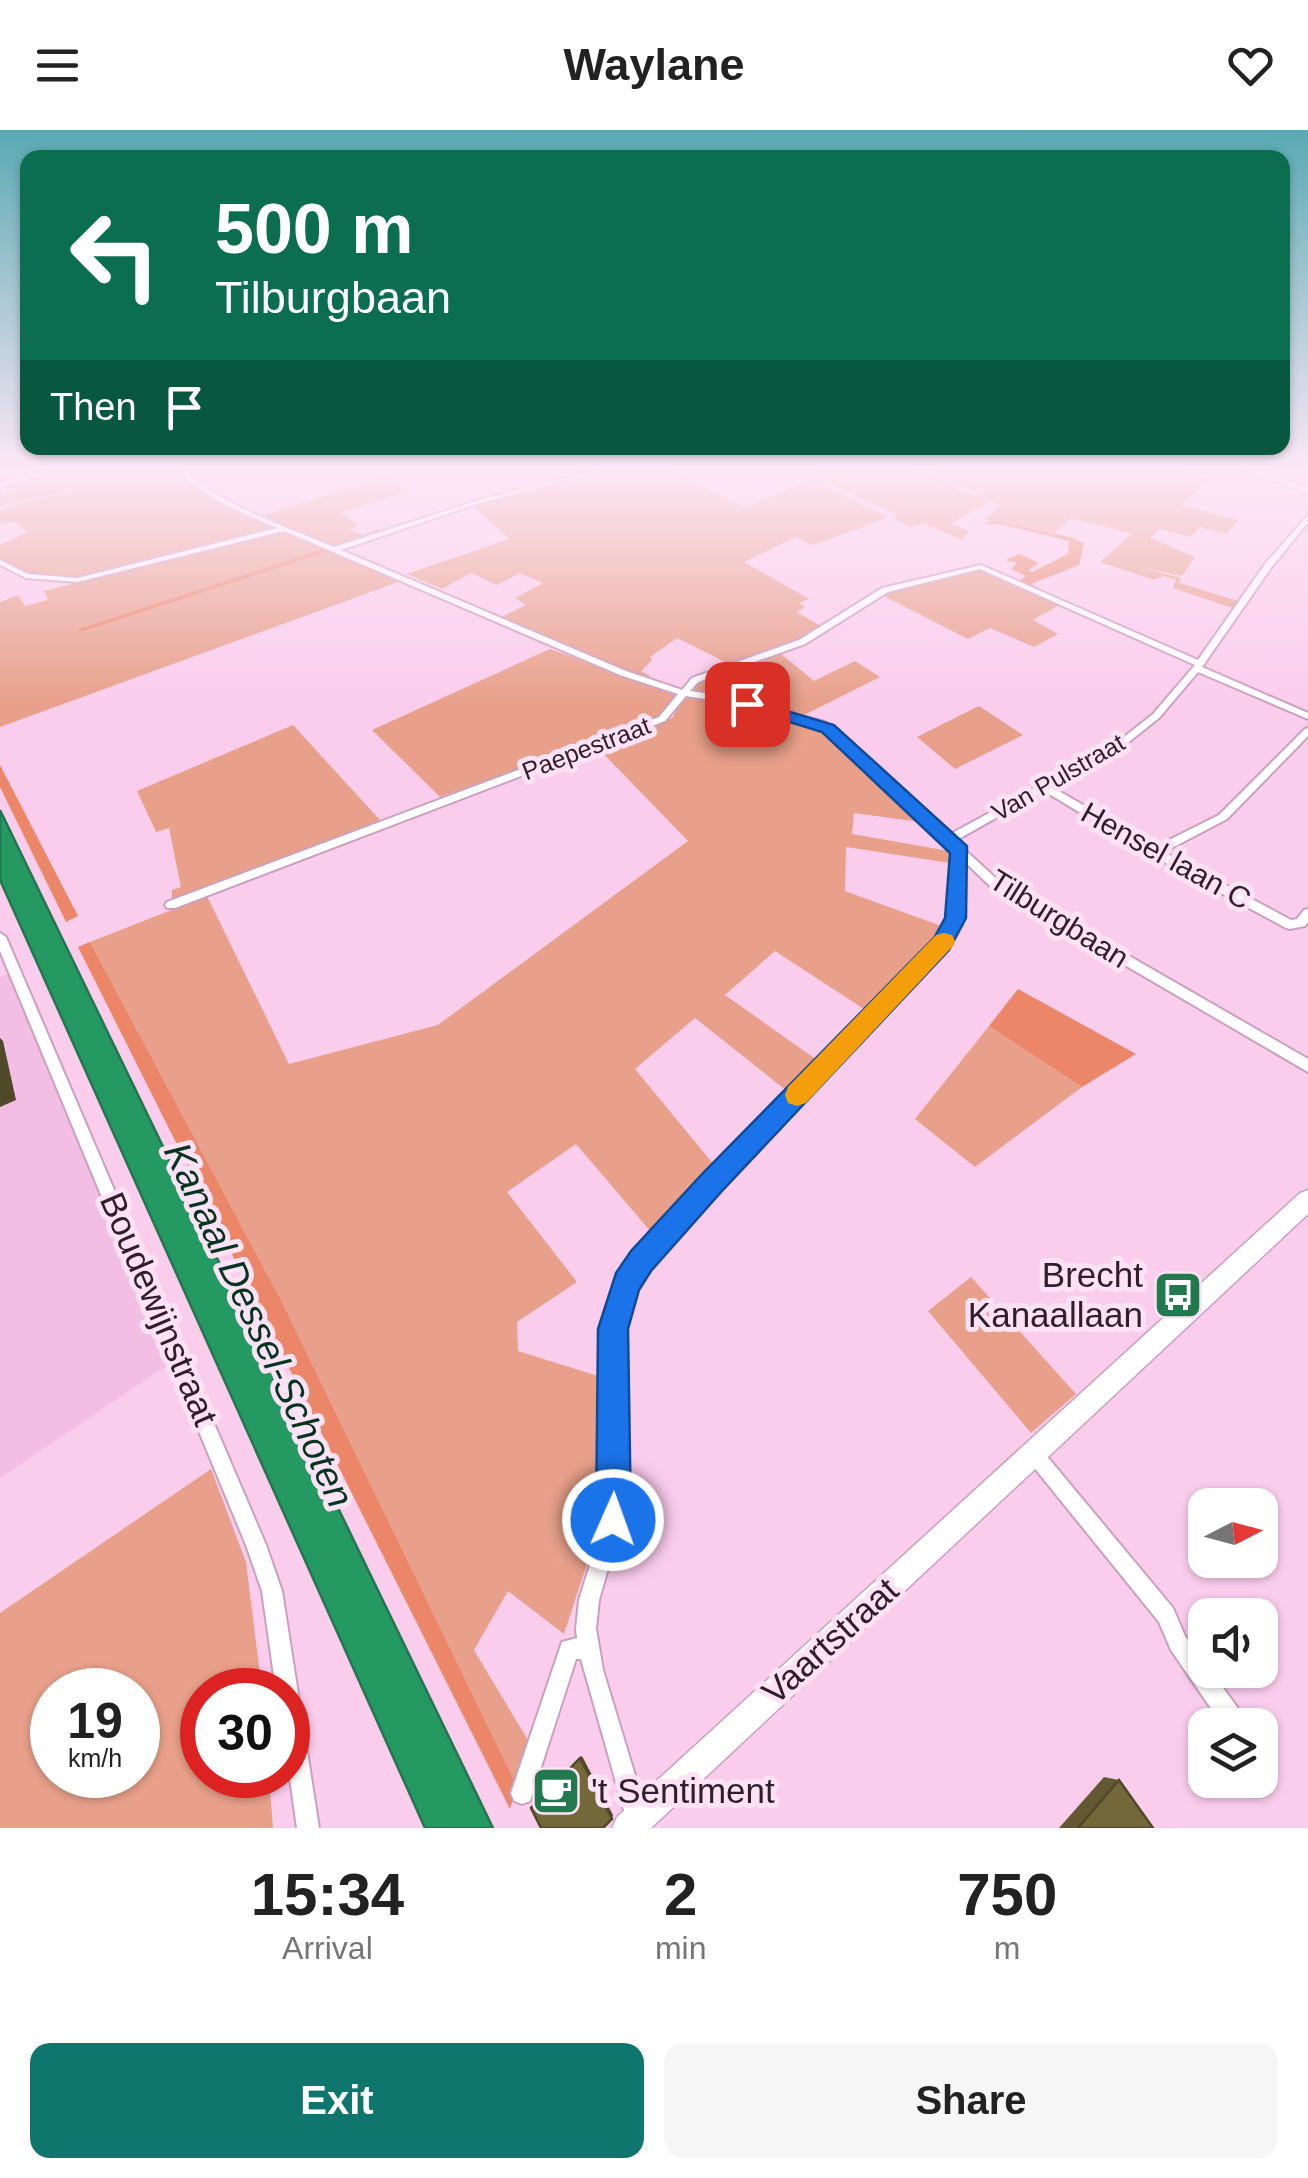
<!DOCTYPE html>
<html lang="en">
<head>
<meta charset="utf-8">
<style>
	body { margin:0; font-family:Helvetica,sans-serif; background:#f6f6f6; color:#222; height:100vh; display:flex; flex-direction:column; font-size:38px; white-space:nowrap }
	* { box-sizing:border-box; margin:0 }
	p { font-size:32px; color:#767676 }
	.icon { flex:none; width:55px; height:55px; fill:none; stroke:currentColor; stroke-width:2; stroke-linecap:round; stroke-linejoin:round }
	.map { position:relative; height:1698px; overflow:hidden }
	.details { display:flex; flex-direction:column; background:#fff; flex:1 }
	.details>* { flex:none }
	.guide { position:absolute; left:20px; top:20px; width:1270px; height:305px; border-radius:20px; box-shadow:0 2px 8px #0004; background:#0b6e4f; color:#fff; overflow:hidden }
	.needle { width:65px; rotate:84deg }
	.fabs { position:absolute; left:1188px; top:1358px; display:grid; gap:20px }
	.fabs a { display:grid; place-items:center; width:90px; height:90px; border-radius:20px; background:#fff; box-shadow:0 2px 8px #0004; font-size:50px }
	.speed { position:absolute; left:30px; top:1538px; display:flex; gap:20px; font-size:50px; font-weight:700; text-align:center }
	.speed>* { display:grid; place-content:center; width:130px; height:130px; border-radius:50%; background:#fff; box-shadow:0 2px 8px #0004; line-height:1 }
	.speed small { font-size:25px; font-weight:400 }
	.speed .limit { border:15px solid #d22; background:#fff; color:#111 }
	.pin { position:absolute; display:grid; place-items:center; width:85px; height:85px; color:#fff; margin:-42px; border-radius:20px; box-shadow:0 5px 15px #0006 }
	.me { position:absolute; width:110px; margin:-55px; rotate:2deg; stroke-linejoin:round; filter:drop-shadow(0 0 8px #0008) }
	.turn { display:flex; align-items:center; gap:35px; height:210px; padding:0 30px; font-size:45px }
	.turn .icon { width:130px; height:130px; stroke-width:2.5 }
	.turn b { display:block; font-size:70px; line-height:85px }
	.then { display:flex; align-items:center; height:95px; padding:0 30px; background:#0003; gap:20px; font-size:38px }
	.eta { display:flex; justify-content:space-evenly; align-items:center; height:170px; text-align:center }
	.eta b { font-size:60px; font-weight:800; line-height:70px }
	.action { display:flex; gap:20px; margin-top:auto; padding:20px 30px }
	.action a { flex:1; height:115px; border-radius:20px; background:#0f766e; color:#fff; font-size:40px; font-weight:800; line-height:115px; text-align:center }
	.action a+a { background:#f6f6f6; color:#222 }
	header { display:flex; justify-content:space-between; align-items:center; height:130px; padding:0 30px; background:#fff; font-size:45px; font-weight:800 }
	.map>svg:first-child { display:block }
	.built { fill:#f2bee3 }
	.green { fill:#e8a08a; fill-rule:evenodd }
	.forest { fill:#eb8668 }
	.water { fill:#249962; stroke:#277452; stroke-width:2.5 }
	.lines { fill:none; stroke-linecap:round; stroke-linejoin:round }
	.street-casing { stroke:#cba0be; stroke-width:4 }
	.secondary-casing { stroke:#cba0be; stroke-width:3 }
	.street { fill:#fff; fill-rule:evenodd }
	.secondary { fill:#fff; fill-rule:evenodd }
	.wall { fill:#625932 }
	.shaded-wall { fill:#504929 }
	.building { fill:#72683a; stroke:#504929; stroke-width:2.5 }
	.route { fill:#1a73e8; stroke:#114b97; stroke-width:2.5 }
	.slow { fill:#f59e0b }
	.labels { text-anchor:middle; stroke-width:10; stroke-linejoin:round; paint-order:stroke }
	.far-street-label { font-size:25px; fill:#2f1f2b; stroke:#fde1f4 }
	.street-label { font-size:30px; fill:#2f1f2b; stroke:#fde1f4 }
	.near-poi-label { font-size:35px; fill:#2f1f2b; stroke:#fde1f4; text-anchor:end }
	.near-street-label { font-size:35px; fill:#2f1f2b; stroke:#fde1f4 }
	.near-water-label { font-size:38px; font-style:italic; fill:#04351e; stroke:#fde1f4 }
</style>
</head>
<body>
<header><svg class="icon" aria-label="menu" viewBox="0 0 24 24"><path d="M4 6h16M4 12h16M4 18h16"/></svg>Waylane<svg class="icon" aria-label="heart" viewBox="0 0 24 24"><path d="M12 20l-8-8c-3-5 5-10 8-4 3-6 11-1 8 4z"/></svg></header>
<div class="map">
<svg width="1308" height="1698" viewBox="0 0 1308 1698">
	<rect width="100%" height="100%" fill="#fbcded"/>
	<polygon class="built" points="10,843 175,1230 0,1348 0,847"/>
	<g class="green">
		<path d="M65,338h109c31,30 68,40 103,61l-191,49 -60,-4 -26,-16v-13l27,-13 -11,-10 -16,2v-15l77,-20 -77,17v-9l10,-4 -10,-9z"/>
		<polygon points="615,338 664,338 745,377 811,351 889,387 813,415 796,407 744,432 809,469 799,473 805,477 797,482 822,497 780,518 729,534 677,508 650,527 652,530 641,541 650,546 646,549 497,489 526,475 515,468 543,453 520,443 497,455 471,443 442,459 407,444 509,409 472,375"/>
		<polygon points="820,338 905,338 974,366 978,363 937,347 936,338 1168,338 1209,349 1181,375 1239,390 1226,404 1200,397 1191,407 1160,399 1150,408 1195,427 1182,446 1137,436 1181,448 1179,453 1238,471 1233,478 1173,458 1176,450 1163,446 1154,450 1100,432 1132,404 1071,388 1054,403 984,389 1001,376 990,371 951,393 969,401 962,410 923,393 911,397 894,389 897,385 809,344"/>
		<polygon points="387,347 409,361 340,383 358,395 349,400 362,405 376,399 382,402 336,418 260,386"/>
		<polygon points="284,402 324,418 79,499 82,502 331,421 401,451 0,597 0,472 18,465 25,476 48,470 44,461"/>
		<polygon points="984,440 1061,474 1033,490 1058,504 1034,517 990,498 968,509 884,466 903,457"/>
		<polygon points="550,519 679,565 667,583 656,589 440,667 372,600"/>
		<polygon points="780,523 814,551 855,531 880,547 804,585 692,561 701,550"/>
		<path d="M684,568c29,-2 115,16 138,32 36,24 67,62 98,92l-66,-9 -2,21 97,17 1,12 -104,-16 -1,44 99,36 -4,13 -73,71 -92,-60 -50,44 92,65 -30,31 -92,-73 -60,51 80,97 -63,67 -76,-89 -69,48 70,90 -60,40 1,29 83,26 2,138 -39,119 -56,-43 -34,59 55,92 -12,44 -236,-486 -191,-358 117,-46 82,168 149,-39 250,-184 -90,-93 74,-30z"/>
		<polygon points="979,576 1023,605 955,639 917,607"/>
		<polygon points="293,595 380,690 172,770 172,760 181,757 169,698 156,702 137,661"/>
		<polygon points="989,896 1082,957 975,1037 915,989"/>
		<polygon points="971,1147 1076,1264 1031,1303 928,1181"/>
		<path d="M211,1339l35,93 16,128h-60v85h67l4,53h-273v-215zM52,1560h86v85h-86z"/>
	</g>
	<g class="forest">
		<polygon points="990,390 1070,407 1084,413 1079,435 1031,454 1065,472 1022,454 1020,450 1026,446 1011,439 1017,433 1005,430 1019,424 1039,433 1028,440 1032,442 1068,424 1069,411 1000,394 984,395"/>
		<polygon points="324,418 331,421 82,502 78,499"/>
		<polygon points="0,635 78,786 66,792 0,657"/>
		<polygon points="90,812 281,1170 517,1656 510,1679 78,817"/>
		<polygon points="1018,859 1136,924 1082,957 989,896"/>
	</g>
	<polygon class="water" points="0,680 479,1669 493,1698 425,1698 0,750"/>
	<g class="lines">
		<g class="street-casing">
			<g id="street">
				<polygon points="55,338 65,338 0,356 0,352"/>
				<path d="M175,338h7c42,39 100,57 152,79l142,-46 127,-33h10l-133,35 -139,47 285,121 56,19 10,-12 107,-38 83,-52 99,-23 217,95 67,-96 43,-49v7l-37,46 -69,99 106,46v6l-110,-47 -39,46 -34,27 -73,42 103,60 64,-32 86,-86 3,-1v8l-81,83 -63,33 127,68 6,-1 7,-9 4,-1v13l-3,4 -15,3 -4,-1 -135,-73 -107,-64 -89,50 44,40 309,178v13l-317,-185 -26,-25 -4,56 -8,20 -306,329 -21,39 -5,23 1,191 -23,80 -3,29 7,41 48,158h-22l-48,-169h-5l-46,142 -8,3 -8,-3 -3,-8 51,-151 15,-4 -1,-9 3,-29 25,-80 1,-191 7,-31 23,-43 309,-322 5,-15 5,-65 -135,-127 -94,-24 -39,-6 -21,25 -490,187h-8l-2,-3 2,-3 492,-185 19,-23 -58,-19 -336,-144 -207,51 -51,-4 -26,-13v-5l28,14 49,4 200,-50c-36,-15 -74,-31 -102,-60zM980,439l215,96 -42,49 -34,27 -75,41 -6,1v3l-89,49 -124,-113 -100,-26 -35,-5 8,-9 107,-38 83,-52z"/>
				<polygon points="0,803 6,807 266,1415 282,1461 319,1698 297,1698 288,1634 288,1560 276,1560 262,1461 246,1415 0,821"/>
				<polygon points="1034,1315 1040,1318 1173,1478 1185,1506 1205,1533 1205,1540 1210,1540 1237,1577 1240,1585 1237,1593 1231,1595 1221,1593 1171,1520 1159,1492 1028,1330 1025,1324 1028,1318"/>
			</g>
		</g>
		<g class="secondary-casing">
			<g id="secondary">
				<polygon points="1235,338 1248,338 1308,357 1308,363"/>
				<polygon points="1308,1060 1308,1084 651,1698 612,1698 617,1687 1300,1063"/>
			</g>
		</g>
		<use href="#street" class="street"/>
		<use href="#secondary" class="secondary"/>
	</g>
	<polygon class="wall" points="1104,1647 1119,1650 1153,1698 1059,1698"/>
	<g class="shaded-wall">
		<polygon points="0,908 3,911 16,970 0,977"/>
		<polygon points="582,1626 613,1685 612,1689 580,1628"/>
	</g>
	<g class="building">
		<polygon points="580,1628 612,1689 603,1698 541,1698 531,1678"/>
		<polygon points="1119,1650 1153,1698 1078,1698"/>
	</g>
	<linearGradient id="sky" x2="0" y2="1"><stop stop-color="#59a9b2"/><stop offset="0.59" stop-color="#fde8f7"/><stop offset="1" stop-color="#fde8f7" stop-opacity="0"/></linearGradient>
	<rect width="1308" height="576" fill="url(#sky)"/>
	<polygon class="route" points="747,569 834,595 967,716 966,788 949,820 722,1061 651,1141 639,1160 628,1199 631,1390 625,1403 613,1408 601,1403 596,1390 598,1199 616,1143 631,1121 703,1043 934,808 945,788 950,723 822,602 741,577 741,570"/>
	<polygon class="slow" points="944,803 952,805 955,811 952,817 806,973 797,976 788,973 785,965 788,957 936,805"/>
	<defs>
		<g id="bus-square" transform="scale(2.5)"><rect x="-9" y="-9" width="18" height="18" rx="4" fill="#207a4e" stroke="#fde1f4"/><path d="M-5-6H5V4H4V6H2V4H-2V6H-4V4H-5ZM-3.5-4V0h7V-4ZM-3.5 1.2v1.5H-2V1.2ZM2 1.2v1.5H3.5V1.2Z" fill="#fff"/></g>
		<g id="cafe-square" transform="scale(2.5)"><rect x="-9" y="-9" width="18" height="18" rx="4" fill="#207a4e" stroke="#fde1f4"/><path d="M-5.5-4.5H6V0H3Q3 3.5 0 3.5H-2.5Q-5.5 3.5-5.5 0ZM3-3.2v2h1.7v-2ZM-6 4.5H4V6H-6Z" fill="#fff"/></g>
	</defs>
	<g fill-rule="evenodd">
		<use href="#bus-square" x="1178" y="1165"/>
		<use href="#cafe-square" x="556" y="1661"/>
	</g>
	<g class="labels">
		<g class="far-street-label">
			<text transform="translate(586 618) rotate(-21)" y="9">Paepestraat</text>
			<text transform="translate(1058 647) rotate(-30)" y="9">Van Pulstraat</text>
		</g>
		<g class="street-label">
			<text transform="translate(1166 726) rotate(29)" y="10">Hensel laan C</text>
			<text transform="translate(1059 789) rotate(32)" y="10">Tilburgbaan</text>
		</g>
		<g class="near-poi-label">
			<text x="1143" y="1157">Brecht<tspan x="1143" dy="40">Kanaallaan</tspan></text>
			<text x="591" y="1673" text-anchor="start">'t Sentiment</text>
		</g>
		<g class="near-street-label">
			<text transform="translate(159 1179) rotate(67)" y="12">Boudewijnstraat</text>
			<text transform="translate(830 1511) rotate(-42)" y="12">Vaartstraat</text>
		</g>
		<g class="near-water-label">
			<text transform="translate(259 1195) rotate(65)" y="13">Kanaal Dessel-Schoten</text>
		</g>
	</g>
</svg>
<div class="fabs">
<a><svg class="needle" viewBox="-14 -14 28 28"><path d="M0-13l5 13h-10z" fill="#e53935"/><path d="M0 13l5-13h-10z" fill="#767676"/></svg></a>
<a><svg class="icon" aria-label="sound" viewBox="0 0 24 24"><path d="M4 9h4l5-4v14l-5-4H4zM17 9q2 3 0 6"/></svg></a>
<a><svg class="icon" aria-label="layers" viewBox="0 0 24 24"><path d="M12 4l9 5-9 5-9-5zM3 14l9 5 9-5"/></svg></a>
</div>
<div class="speed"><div>19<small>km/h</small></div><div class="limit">30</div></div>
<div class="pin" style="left:747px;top:574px;background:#d93025"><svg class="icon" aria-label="arrive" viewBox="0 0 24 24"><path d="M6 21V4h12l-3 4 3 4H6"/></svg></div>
<svg class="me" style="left:613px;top:1390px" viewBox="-20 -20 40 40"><circle r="17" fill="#1a73e8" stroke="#fff" stroke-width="3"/><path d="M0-11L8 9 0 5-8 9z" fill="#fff"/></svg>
<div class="guide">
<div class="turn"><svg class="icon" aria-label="left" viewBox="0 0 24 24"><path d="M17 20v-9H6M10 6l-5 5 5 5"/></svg><div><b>500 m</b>Tilburgbaan</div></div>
<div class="then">Then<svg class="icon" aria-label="arrive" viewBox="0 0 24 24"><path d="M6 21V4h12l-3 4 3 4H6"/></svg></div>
</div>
</div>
<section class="details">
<div class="eta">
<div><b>15:34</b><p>Arrival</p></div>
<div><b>2</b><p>min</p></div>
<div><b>750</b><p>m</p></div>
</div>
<div class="action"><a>Exit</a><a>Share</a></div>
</section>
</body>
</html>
